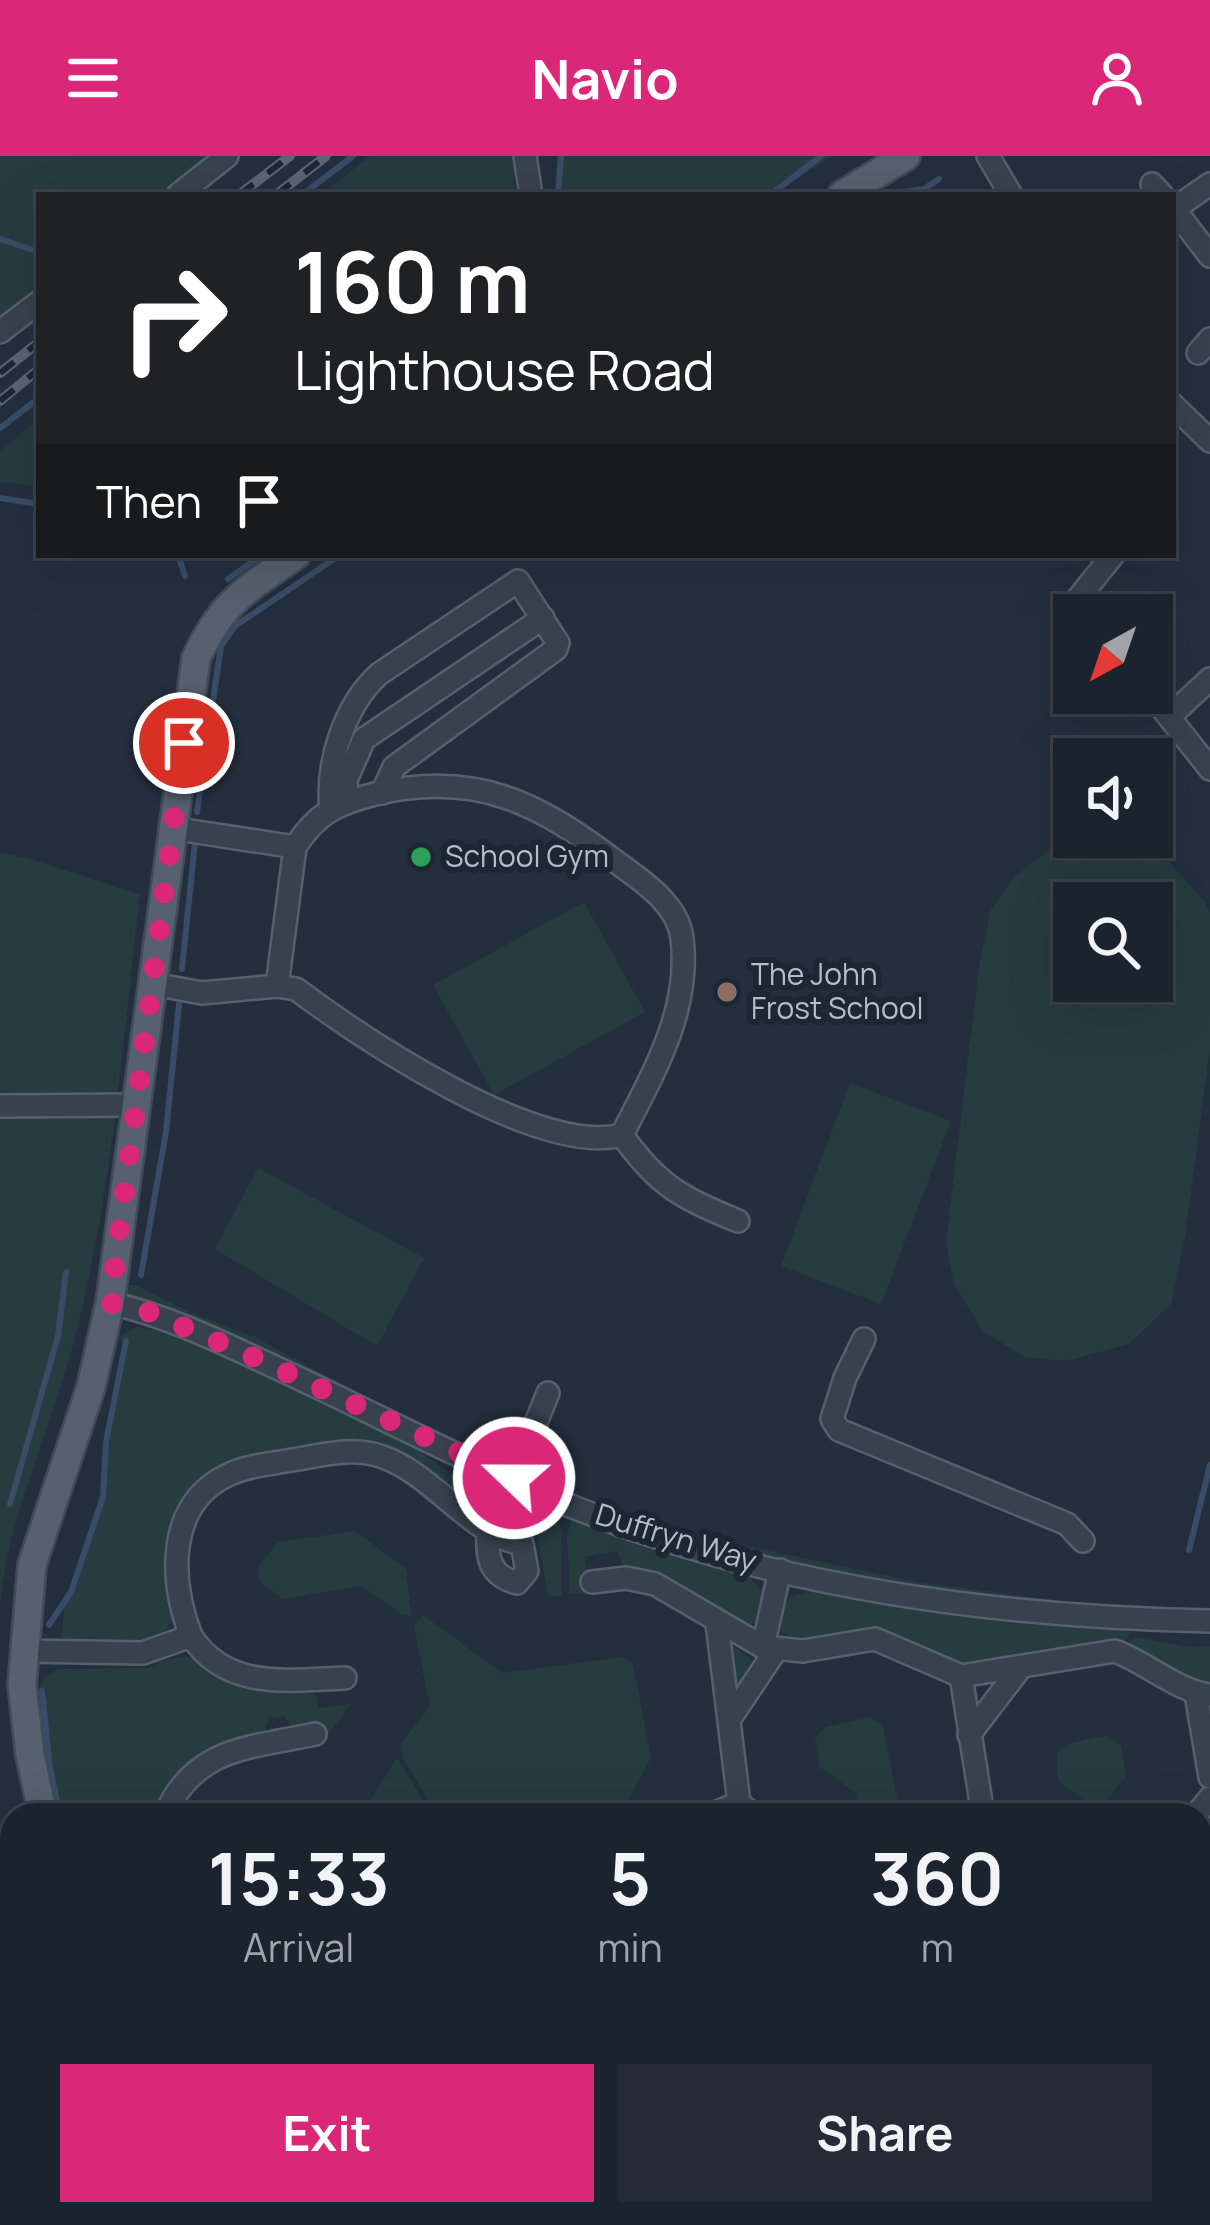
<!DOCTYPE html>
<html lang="en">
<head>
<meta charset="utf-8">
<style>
	body { margin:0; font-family:Manrope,sans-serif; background:#242b36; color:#f1f3f6; height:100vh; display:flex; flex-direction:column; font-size:45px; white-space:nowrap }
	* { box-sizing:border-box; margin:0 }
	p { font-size:39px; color:#a0a4aa }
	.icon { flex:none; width:66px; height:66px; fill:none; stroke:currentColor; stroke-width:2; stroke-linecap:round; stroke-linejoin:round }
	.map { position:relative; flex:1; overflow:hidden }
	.details { position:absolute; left:0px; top:1647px; width:1212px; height:423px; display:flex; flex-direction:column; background:#1b232e; border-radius:36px 36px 0 0; box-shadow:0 12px 48px #0002,0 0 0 3px #39404a }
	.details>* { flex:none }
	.guide { position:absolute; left:36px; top:36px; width:1140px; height:366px; border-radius:0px; box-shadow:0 12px 48px #0002,0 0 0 3px #39404a; background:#202124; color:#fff; overflow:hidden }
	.needle { width:78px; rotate:220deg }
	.buttons { position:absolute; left:1053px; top:438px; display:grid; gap:24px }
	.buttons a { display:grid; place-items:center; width:120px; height:120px; border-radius:0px; background:#1b232e; box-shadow:0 12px 48px #0002,0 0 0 3px #39404a; font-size:60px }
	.pin { position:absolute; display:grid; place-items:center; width:102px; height:102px; color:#fff; margin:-51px; border:6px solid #fff; border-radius:50%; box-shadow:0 3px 12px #0007 }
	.me { position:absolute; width:132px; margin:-66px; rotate:292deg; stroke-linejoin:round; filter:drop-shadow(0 0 9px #0008) }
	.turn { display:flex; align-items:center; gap:42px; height:252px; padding:0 60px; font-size:54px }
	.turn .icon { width:156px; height:156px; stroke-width:2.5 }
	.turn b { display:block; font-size:84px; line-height:102px }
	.then { display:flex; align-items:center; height:114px; padding:0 60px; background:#0003; gap:24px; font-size:45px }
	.eta { display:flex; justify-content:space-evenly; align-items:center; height:204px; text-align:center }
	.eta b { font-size:72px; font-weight:700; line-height:84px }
	.button { display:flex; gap:24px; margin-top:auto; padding:24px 60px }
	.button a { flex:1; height:138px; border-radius:0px; background:#db2777; color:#fff; font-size:48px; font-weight:700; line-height:138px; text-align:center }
	.button a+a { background:#242b36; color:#f1f3f6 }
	header { display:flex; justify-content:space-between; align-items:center; height:156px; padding:0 60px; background:#db2777; color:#fff; font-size:54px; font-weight:700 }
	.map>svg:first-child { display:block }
	.green { fill:#263c3f; fill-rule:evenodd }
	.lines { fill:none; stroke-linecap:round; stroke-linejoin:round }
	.stream { stroke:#394c67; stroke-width:6 }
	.minor-casing { stroke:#565f6c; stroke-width:26 }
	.major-casing { stroke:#414a57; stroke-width:32 }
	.minor { stroke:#38414e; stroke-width:21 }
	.major { stroke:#56606e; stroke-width:27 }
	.rail-casing { stroke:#5a6575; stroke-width:10 }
	.rail { stroke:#1d2633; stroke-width:6; stroke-dasharray:18; stroke-linecap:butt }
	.route { stroke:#db2777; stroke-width:21; stroke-dasharray:0 37.8 }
	.leisure-dot { fill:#2e9e5b; stroke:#1d2633; stroke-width:4.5 }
	.education-dot { fill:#8d6e63; stroke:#1d2633; stroke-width:4.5 }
	.labels { text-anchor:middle; stroke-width:12; stroke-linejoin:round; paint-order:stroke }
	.poi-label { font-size:30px; fill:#b4bcc9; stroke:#1d2633; text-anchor:start }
	.street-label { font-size:30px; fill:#b4bcc9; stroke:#1d2633 }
</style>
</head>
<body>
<header><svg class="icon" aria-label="menu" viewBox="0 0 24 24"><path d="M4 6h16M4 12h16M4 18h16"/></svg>Navio<svg class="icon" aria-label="person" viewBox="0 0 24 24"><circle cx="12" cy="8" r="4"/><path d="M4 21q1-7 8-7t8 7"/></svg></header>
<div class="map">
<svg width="1210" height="2069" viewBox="0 0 1210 2069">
	<rect width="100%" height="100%" fill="#242f3e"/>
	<g class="green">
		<polygon points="0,0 210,0 161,39 39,39 39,132 0,164"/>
		<polygon points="370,0 512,0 515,39 321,39"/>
		<polygon points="557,0 832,0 773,39 555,39"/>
		<polygon points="39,263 39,330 0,326 0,295"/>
		<path d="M1106,681l58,19 41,46 5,11v134l-25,191 -14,66 -42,40 -63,17 -42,-4 -42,-27 -28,-46 -8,-43 34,-281 11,-51 25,-33 45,-36zM1074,747h78v78h-78z"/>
		<path d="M0,697l28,5 112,37c-18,151 -28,303 -67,450 -23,88 -66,172 -73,263z"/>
		<polygon points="584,746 645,856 494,939 433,829"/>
		<polygon points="850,927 951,965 881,1148 781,1110"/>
		<polygon points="258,1012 424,1102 377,1190 215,1093"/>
		<polygon points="126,1129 136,1129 189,1156 255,1181 380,1249 508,1308 501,1310 135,1144 124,1135"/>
		<path d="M138,1171l29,6 80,34 167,80 48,35 -5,14 -88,-51 -176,47c-5,35 -9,131 -37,150l-95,2 4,-44 22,-50 16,-53 3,-55 19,-101 -7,-4z"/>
		<path d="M480,1341l63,16 18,12 1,70 -14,2 -11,-66c-29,3 -41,-7 -64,-24z"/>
		<polygon points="575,1363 747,1419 762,1434 759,1461 747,1472 624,1411 617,1395 585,1401 589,1437 570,1438 567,1381 570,1365"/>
		<polygon points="355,1375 406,1413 411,1460 402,1459 362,1430 283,1443 260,1426 258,1411 278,1386"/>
		<polygon points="680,1376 917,1426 1055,1444 1051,1447 912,1433 793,1411 678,1378"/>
		<polygon points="812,1434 989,1464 1124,1473 1131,1477 1117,1493 963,1511 903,1484 799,1489 781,1475 779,1460 790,1441"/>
		<polygon points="423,1459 502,1517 623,1501 633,1508 651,1602 628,1644 629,1659 440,1659 435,1655 404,1604 400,1589 430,1550 414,1470"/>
		<polygon points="1135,1481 1190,1491 1210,1490 1210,1531 1122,1494"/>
		<polygon points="731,1489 758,1508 739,1538 734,1534 728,1493"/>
		<path d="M183,1500l125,32 8,8 3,12 31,-4 -22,31 -4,-10c-18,4 -29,9 -40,-9l-15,3 -6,17 -43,11 -63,68h-104l-19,-116 10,-21 14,-9 92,-1 7,-6z"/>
		<polygon points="871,1561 883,1570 899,1652 893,1659 859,1659 856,1637 820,1611 815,1583 825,1571"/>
		<polygon points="1107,1579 1121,1589 1126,1620 1098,1655 1058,1625 1057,1598 1067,1588"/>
		<polygon points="397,1602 429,1654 407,1659 317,1659 368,1648"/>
		<polygon points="1210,1809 1210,2069 610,2069 617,2058 1200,2058 1200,1811"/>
		<polygon points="156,2058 281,2058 283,2069 158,2069"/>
	</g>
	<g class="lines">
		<g class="stream">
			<polyline points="302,39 353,0"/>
			<polyline points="558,39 561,0"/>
			<polyline points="770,39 821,0"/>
			<polyline points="881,39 924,33 939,23"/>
			<polyline points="0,83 39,96"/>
			<polyline points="0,272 39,242"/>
			<polyline points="0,342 39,348"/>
			<polyline points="178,399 185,420"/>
			<polyline points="228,423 262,399"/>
			<polyline points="197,656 221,490 235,470 340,399"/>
			<polyline points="182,813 195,686"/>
			<polyline points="141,1119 166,976 179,848"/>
			<polyline points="10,1348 58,1180 66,1116"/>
			<polyline points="1189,1394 1210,1309"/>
			<polyline points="49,1469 71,1436 103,1341 106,1286 126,1185"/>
			<polyline points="42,1535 50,1612 60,1659"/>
			<polyline points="156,2058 158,2069"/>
		</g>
		<g class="minor-casing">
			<g id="minor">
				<polyline points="525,0 531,39"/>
				<polyline points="988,0 1011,39"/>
				<polyline points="1152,28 1162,39"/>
				<polyline points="1210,28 1174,53 1210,100"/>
				<polyline points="178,39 227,0"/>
				<polyline points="0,176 39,146"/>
				<polyline points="1198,197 1210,183"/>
				<polyline points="1173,249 1210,285"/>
				<polyline points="1074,469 1064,460 1113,399"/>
				<polyline points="1210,523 1169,561 1210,613"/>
				<polyline points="1150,537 1169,561"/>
				<polyline points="347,647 346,624 364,583 543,462"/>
				<path d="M331,654c-5,-47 13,-104 48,-136l139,-93 40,62 -2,6 -162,118 -12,26"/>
				<path d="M153,828l49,9 75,-7 19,3c67,50 243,168 326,146 31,-62 69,-124 60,-197 -4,-33 -38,-56 -63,-74 -80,-61 -143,-94 -244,-70 -39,10 -58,19 -80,53l-124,-19"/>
				<polyline points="277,830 295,691"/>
				<polyline points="0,950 136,949"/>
				<path d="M622,979c35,50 61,64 116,86"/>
				<path d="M110,1147c59,13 115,41 169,66 97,45 191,95 289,136 202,82 426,112 642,116"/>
				<polyline points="864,1183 845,1222 832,1263 839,1274 1067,1368 1083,1385"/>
				<polyline points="513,1324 548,1237"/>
				<path d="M780,1414l-17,77 40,4 72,-12 86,37 154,-25c32,12 62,40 95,44"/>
				<polyline points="592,1426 626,1422 655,1428 763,1491"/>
				<polyline points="717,1467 739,1647 754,1659"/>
				<path d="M191,1480c-21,-55 -26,-133 39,-162 19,-9 41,-10 62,-14 31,-5 61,-14 91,-3 51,18 86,77 139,87l5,27 -10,12c-29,-8 -30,-26 -29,-53"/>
				<path d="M22,1495l121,2 48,-17c36,55 97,44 154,42"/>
				<polyline points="961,1520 983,1659"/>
				<polyline points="1196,1538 1210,1621"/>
				<polyline points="731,1561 776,1494"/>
				<polyline points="969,1579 1021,1511"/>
				<path d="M165,1659c29,-68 85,-67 150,-81"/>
				<polyline points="710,1659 739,1647"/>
				<polyline points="1196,1659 1210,1642"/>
				<polyline points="0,1707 12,1705"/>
				<polyline points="1200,1710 1210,1717"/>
				<polyline points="0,1900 12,1903"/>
				<polyline points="79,2058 82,2069"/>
				<polyline points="0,2068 35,2058"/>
				<polyline points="298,2069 306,2058"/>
			</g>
		</g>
		<g class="major-casing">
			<g id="major">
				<polyline points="842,39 906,0"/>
				<path d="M43,1659l-13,-60 -8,-70 10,-120 59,-178 19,-84 86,-645c28,-59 49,-67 100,-103"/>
				<polyline points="136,2058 139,2069"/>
			</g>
		</g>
		<use href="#minor" class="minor"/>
		<use href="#major" class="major"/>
		<g class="rail-casing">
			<g id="rail">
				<polyline points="239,39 290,0"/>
				<polyline points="276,39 326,0"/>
				<polyline points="0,217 39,186"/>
				<polyline points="0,245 39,213"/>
			</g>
		</g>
		<use href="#rail" class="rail"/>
	</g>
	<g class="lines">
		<polyline class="route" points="184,587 110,1147 149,1156 251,1200 514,1322"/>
	</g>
	<circle class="leisure-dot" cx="421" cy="701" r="12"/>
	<circle class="education-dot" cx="727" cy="836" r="12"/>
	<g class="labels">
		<g class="poi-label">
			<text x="445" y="711">School Gym</text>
			<text x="751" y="829">The John<tspan x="751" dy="34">Frost School</tspan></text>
		</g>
		<g class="street-label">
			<text transform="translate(676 1382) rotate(17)" y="10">Duffryn Way</text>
		</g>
	</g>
</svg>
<div class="buttons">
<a><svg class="needle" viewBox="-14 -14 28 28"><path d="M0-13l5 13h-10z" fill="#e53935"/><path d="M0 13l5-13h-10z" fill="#a0a4aa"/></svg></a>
<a><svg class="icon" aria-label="sound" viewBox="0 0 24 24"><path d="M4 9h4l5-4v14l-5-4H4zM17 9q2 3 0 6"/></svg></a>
<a><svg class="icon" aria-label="search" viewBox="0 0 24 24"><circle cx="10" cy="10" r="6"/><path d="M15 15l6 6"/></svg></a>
</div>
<div class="pin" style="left:184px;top:587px;background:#d93025"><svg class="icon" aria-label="arrive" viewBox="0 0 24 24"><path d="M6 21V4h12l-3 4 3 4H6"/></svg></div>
<svg class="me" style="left:514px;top:1322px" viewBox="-20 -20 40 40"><circle r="17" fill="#db2777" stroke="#fff" stroke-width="3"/><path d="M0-11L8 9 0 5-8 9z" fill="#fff"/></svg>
<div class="guide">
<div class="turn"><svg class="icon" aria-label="right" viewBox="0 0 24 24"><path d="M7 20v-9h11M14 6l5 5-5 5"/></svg><div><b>160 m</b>Lighthouse Road</div></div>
<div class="then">Then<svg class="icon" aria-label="arrive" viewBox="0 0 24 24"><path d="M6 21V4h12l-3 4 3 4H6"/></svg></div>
</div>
<section class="details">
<div class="eta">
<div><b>15:33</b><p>Arrival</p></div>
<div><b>5</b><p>min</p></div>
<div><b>360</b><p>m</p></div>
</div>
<div class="button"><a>Exit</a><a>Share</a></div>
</section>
</div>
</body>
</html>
